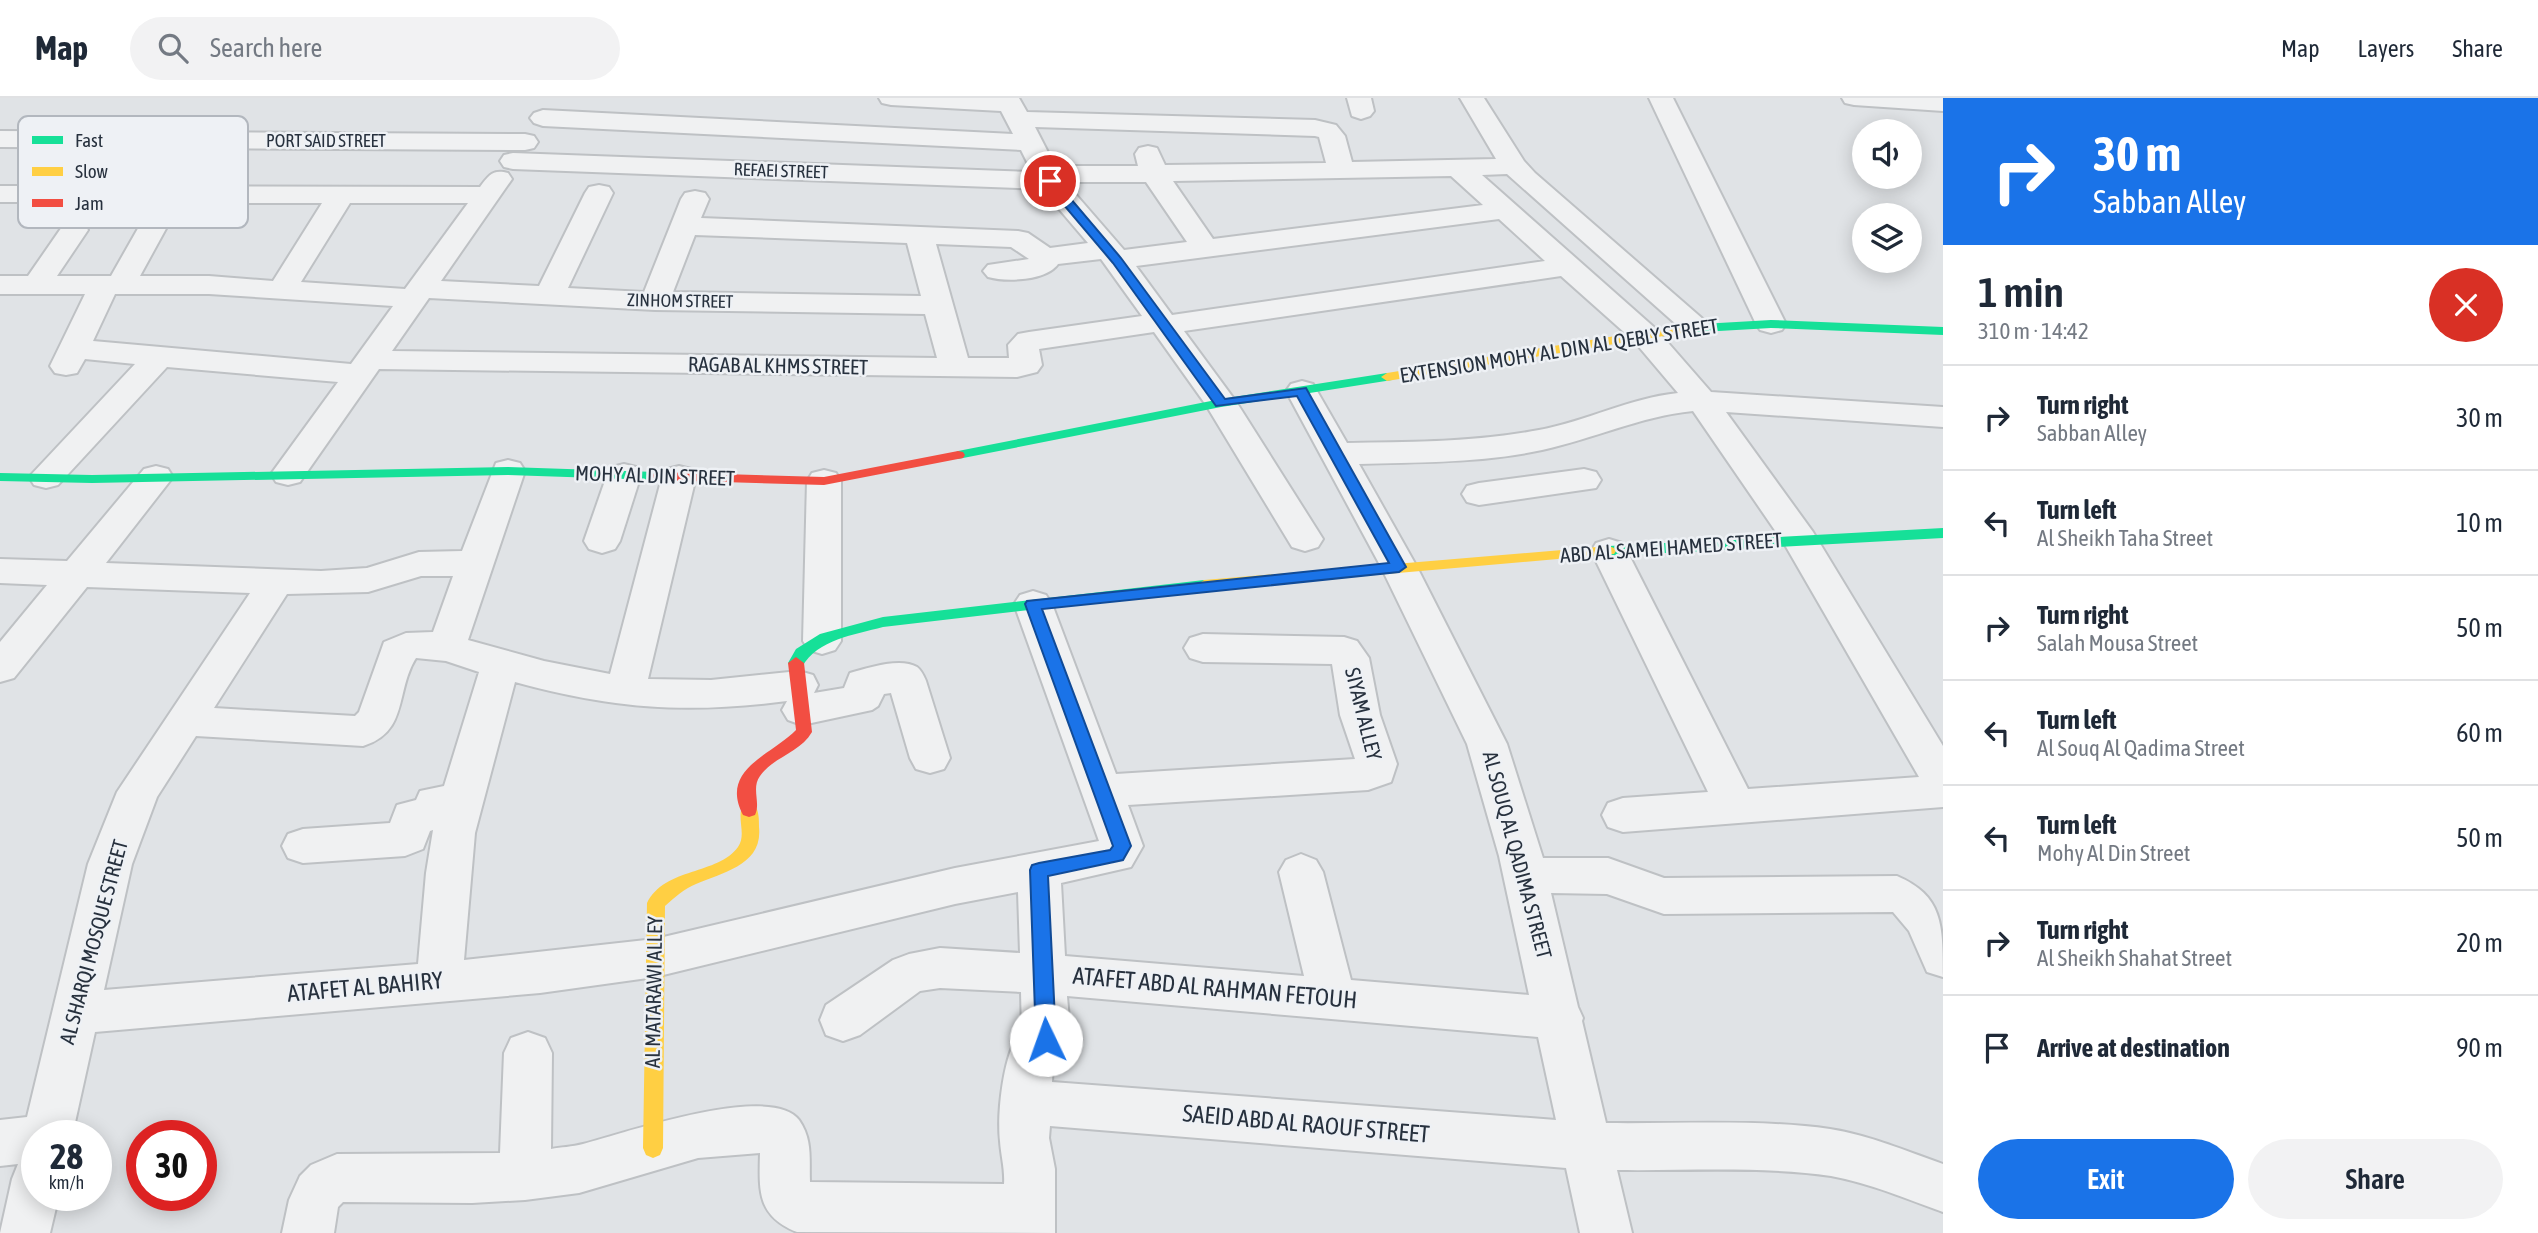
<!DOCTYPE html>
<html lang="en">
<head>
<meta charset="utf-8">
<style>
	body { margin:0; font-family:"Asap Condensed",sans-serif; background:#f2f2f3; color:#1f2937; height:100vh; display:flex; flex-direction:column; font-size:26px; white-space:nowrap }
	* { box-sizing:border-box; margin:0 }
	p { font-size:23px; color:#747a83 }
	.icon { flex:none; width:38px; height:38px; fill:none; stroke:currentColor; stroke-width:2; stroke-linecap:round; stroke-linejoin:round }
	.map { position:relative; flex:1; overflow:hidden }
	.sheet { display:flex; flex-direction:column; background:#fff; width:595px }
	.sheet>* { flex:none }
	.top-card { background:#1a73e8; color:#fff; overflow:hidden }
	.fabs { position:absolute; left:1852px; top:21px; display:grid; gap:14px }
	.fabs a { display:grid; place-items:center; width:70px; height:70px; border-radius:50%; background:#fff; box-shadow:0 4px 18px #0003; font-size:35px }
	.speed { position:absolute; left:21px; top:1022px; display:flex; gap:14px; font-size:35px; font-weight:700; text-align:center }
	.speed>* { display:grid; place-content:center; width:91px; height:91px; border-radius:50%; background:#fff; box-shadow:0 4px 18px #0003; line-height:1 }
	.speed small { font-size:18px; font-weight:400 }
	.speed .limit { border:10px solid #d22; background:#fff; color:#111 }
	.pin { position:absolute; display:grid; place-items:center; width:60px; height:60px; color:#fff; margin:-30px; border:4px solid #fff; border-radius:50%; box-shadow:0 2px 7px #0007 }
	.me { position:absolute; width:77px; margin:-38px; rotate:357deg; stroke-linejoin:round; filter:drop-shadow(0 0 5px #0008) }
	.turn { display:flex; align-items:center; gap:24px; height:147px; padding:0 35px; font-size:32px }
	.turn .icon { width:91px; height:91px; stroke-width:2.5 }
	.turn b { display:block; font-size:49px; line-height:60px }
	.round { display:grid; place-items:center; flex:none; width:74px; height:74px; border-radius:37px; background:#f2f2f3 }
	.headline { display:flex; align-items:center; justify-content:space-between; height:119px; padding:0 35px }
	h1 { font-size:42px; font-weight:600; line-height:52px }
	.action { display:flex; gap:14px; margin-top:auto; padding:14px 35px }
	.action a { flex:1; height:80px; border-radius:42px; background:#1a73e8; color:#fff; font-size:28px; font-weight:600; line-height:80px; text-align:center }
	.action a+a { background:#f2f2f3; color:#1f2937 }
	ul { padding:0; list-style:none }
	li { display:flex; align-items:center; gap:21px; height:105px; padding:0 35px; border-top:2px solid #e0e1e3 }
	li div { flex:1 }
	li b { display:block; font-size:26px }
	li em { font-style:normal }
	header { display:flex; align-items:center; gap:42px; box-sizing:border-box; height:98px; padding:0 35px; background:#fff; border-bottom:2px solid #e0e1e3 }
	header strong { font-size:33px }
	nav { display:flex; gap:38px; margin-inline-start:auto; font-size:24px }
	.search { width:490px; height:63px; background:#f2f2f3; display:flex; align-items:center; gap:18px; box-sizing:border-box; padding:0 24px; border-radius:38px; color:#747a83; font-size:26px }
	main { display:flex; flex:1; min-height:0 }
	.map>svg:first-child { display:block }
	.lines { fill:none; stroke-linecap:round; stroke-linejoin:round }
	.street-casing { stroke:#bec1c4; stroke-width:4 }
	.street { fill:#f0f1f2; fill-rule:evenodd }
	.fast { fill:#16e098; fill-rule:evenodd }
	.slow { fill:#ffcf43; fill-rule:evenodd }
	.jam { fill:#f24e42; fill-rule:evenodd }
	.route { fill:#1a73e8; stroke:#114b97; stroke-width:2 }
	.labels { text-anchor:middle; stroke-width:5; stroke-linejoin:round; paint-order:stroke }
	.far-street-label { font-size:18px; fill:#27313e; stroke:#eef1f5 }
	.street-label { font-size:21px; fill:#27313e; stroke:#eef1f5 }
	.near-street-label { font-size:24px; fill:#27313e; stroke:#eef1f5 }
	.key { fill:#eef1f5; stroke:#b2b7be; stroke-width:2 }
	.key-label { font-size:19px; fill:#27313e }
</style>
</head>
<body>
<header>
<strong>Map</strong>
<div class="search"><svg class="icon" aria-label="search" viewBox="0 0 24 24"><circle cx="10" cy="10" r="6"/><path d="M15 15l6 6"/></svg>Search here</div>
<nav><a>Map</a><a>Layers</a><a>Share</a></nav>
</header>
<main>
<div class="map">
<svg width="1943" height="1135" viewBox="0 0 1943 1135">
	<rect width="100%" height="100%" fill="#e0e3e6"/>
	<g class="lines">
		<g class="street-casing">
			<g id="street">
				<path d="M879,0h140l8,14 288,8 21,5 9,11 7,26 144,-3 -36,-61h24l40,63 11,12 177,154 -4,6 -11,3 -11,-3 -179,-159 -25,1 174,154 55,63 232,15v20l-217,-15 87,120 130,214v61l-320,25 -15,-5 -6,-12 6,-12 15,-5 85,-6 -117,-241 5,-8 13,-4 13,4 5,8 121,238 171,-12 -134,-232 -92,-134c-52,5 -100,28 -151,39 -60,13 -122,12 -183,14l58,103 90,177 36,114h65l56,20 233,-2c46,20 46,48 46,101l-16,-5 -18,-41 -16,-19 -229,2 -57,-20 -56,-1 27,114 5,11 -1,3 24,102c71,1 155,-4 224,6 39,6 76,22 113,35v48c-36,-13 -74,-29 -112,-36 -65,-10 -147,-5 -214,-6l15,63h-52l-14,-65 -516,-42 -1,12 6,31v64l-258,-1c-40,-16 -38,-41 -37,-79l-62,5 -119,35 -54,7 -53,3 -129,-1 -5,5 -4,26h-52l7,-33 11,-24 11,-11 26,-11 163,-1 4,-100 7,-15 17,-6 17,6 7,15 -1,96c10,-2 21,-2 32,-5 39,-10 188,-62 216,-24 14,20 10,40 11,62l194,2c1,-15 -3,-28 -4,-43 -3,-26 3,-91 22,-110l-1,-39 -81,-4 -20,3 -60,44 -17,6 -17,-6 -6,-15 6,-15 67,-45 16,-6 31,-6 80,5 -2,-61 -63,12 -300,73 -115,16 -445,39 -23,104h-35v59h22l-9,38h-50l12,-54 6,-15 -18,2v-46l27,-3 61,-253 29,-72 133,-199 -163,-6 -73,91 -14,4v-40l47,-57 -47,-2v-24l67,2 77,-92 12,-3 12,3 5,8 -67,86 215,8 46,-3 52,-16 43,-1 34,-88 12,-3 12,3 5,8 -57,169 76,21 66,13 52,-197 5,-8 12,-3 12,3 5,8 -48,202 63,1 88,-9 14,4 5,10 -4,8 30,-5 6,-15c18,-5 50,-16 67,-6 4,3 7,9 9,14l24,77 -6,11 -14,4 -14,-4 -6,-11 -19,-65 -7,1 -6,12 -6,4 -70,15 -14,-5 -6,-10 5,-9c-101,13 -173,8 -272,-19l-40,151 -11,127 191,-21 300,-71 144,-27 -85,-237 6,-9 13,-4 13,4 6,9 64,170 239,-15 -15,-44 -8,-51 -129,-2 -13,-4 -6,-10 6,-10 13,-4 141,3 13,4 12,17 11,57 17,49 -6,18 -23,8 -240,15 15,41 -12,21 -70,16 4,73 239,20 -25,-104 7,-12 15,-6 15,6 7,12 28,108 178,15 -30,-139 -32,-112 -86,-177 -95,-176 5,-7 11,-3 11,3 34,59c64,-1 129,-1 192,-13 48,-9 91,-32 139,-37l-44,-52 -73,-65 -377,55 53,72 86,136 -5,8 -13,4 -13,-4 -86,-142 -52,-73 -115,17 3,16 -5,7 -20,5 -638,-8 -79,113 -12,3 -12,-3 -5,-8 67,-92 -171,-15 -109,118 -12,3 -12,-3 -5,-8 106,-113 -50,-5 -8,14 -11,2 -11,-2 -5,-7 35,-72h-85v-18h28l36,-52 10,-2 10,2 4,6 -31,46h54l42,-74h-153v-16l480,1c9,-12 13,-18 28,-14l4,6 -71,102 98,5 46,-93 4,-6 10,-2 10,2 4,6 -45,95 76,4 37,-93 4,-6 10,-2 10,2 4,6 -8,19 317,13 10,2 22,15 38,-5 -46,-54 -529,-20 -9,-2 -4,-6 4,-6 9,-2 519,19 -11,-22 -478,-24 -9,-3 -4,-5 4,-5 9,-3 470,24 -12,-23 -110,-6 -9,-2zM1035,29l280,9 4,1 7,26 -161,2 -8,-17 -9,-2 -9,2 -4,6 3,12h-83zM1451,78l32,29 -270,34 -40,-58zM1065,84h81l41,60 -63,8zM180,105h142l-49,78 -64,-5h-69zM350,105h118l-63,86 -104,-7zM1499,121l46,42 -373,54 -36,-49zM695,137l212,8 14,53 -248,-4zM936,146l75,3 18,12 -41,6 -5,6 5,6c18,5 58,4 70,-13l43,-5 41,57 -113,16 -11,2 -10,11 1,13h-41zM115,196h94l184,12 -42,58 -258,-23zM429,200l226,12 270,4 12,44 -545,-7zM421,478h32l-20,56 -27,1 -22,9 -25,70 -4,4 -141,-8 73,-114 81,-2zM416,560l30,3 33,11 -35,114 -24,5 -4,9 -19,5 -7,18 -87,6 -15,5 -6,12 6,12 15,5 102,-7 18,-7 7,-18 3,-1 -7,43 -8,91 -314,26 28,-126 25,-67 39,-61 167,10c46,-14 32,-55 53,-88zM1067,898l471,41 18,83 -504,-38 1,-18c22,-22 16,-39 14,-68z"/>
				<polygon points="1347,0 1371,0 1374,13 1370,18 1361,21 1352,18"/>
				<polygon points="1649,0 1673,0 1786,226 1782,232 1771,235 1760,232 1756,226"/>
				<polygon points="1842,0 1943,0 1943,13 1854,7 1845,5"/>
				<polygon points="0,33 525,36 534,38 538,44 534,50 525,52 0,49"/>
				<polygon points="624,366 636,369 641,377 620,443 615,451 602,455 589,451 584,443 607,377 612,369"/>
				<polygon points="1584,371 1596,374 1601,382 1596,390 1479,407 1467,404 1462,396 1467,388 1479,385"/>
				<polygon points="824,372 836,375 841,383 841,543 835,552 822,556 809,552 803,543 807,383 812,375"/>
			</g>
		</g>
		<use href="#street" class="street"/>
		<g class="fast">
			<polygon points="1771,222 1943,229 1943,237 1771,230 1684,235 1678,231 1684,227"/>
			<polygon points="1387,275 1392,276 1392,282 1221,309 958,361 951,357 958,353 1221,301"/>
			<polygon points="508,369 656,374 663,378 656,382 508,377 92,385 0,383 0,375 92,377"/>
			<polygon points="1943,430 1943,440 1609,458 1602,453 1609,448"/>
			<path d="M1204,482l5,1 2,4 -2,4 -326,38c-29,8 -65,12 -81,40l-6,2 -8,-6 8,-14 24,-15 63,-17z"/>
		</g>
		<g class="slow">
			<polygon points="1684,227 1690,231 1688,234 1387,283 1381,279 1387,275"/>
			<polygon points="1609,448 1614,450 1616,453 1614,456 1204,492 1197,487 1204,482"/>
			<path d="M749,705l6,2c4,7 4,14 4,22 4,38 -36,45 -63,57 -12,5 -21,13 -31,22l-2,242 -3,7 -7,3 -7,-3 -3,-7 4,-245c18,-36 71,-28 91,-56 9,-13 -2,-29 5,-42z"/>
		</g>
		<g class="jam">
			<polygon points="958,353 963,354 965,357 963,360 824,387 656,382 649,378 656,374 824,379"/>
			<path d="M796,559l8,6 8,69c-12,21 -39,25 -52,44 -9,12 1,27 -5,39l-6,2 -6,-2c-24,-46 29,-60 53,-85l-8,-67z"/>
		</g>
	</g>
	<polygon class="route" points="1046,81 1054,81 1121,160 1225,301 1306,290 1406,469 1399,474 1042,511 1131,748 1123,762 1048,778 1056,942 1053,948 1046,950 1039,948 1036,942 1030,772 1032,767 1039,765 1110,752 1113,748 1025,506 1027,503 1389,465 1297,298 1216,308 1113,165 1046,86"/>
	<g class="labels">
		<g class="far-street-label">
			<text x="326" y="49">PORT SAID STREET</text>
			<text transform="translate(781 73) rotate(2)" y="6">REFAEI STREET</text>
			<text transform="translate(680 203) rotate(1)" y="6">ZINHOM STREET</text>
		</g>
		<g class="street-label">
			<text transform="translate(1559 253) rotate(-9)" y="7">EXTENSION MOHY AL DIN AL QEBLY STREET</text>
			<text transform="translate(778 268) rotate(1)" y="7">RAGAB AL KHMS STREET</text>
			<text transform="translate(655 378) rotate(2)" y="7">MOHY AL DIN STREET</text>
			<text transform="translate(1671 450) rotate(-4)" y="7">ABD AL SAMEI HAMED STREET</text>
			<text transform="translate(1363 616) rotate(76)" y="7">SIYAM ALLEY</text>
			<text transform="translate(1517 757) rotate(75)" y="7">AL SOUQ AL QADIMA STREET</text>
			<text transform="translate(94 844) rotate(-75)" y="7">AL SHARQI MOSQUE STREET</text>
			<text transform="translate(654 894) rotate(-89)" y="7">AL MATARAWI ALLEY</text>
		</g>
		<g class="near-street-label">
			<text transform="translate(365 889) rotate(-5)" y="8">ATAFET AL BAHIRY</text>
			<text transform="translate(1215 890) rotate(5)" y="8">ATAFET ABD AL RAHMAN FETOUH</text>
			<text transform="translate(1306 1026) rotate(5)" y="8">SAEID ABD AL RAOUF STREET</text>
		</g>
	</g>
	<rect x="18" y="18" width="230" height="112" rx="10" class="key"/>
	<rect x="32" y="38" width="31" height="8" fill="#16e098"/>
	<rect x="32" y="69" width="31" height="9" fill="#ffcf43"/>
	<rect x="32" y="101" width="31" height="8" fill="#f24e42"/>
	<g class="key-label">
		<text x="75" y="49">Fast</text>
		<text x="75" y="80">Slow</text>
		<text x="75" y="112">Jam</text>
	</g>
</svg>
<div class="fabs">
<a><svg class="icon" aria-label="sound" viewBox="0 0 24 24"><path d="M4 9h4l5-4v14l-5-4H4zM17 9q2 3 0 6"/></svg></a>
<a><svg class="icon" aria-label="layers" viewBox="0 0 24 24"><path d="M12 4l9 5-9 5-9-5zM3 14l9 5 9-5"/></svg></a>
</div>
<div class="speed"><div>28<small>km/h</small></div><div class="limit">30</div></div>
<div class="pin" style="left:1050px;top:83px;background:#d93025"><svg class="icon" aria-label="arrive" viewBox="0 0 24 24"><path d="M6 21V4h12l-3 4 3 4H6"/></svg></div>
<svg class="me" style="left:1046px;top:942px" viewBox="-20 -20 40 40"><circle r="19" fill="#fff"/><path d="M0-13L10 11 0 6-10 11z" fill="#1a73e8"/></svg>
</div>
<section class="sheet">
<div class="top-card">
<div class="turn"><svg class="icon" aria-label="right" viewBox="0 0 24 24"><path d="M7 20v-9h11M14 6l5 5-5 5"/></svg><div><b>30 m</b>Sabban Alley</div></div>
</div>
<div class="headline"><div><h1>1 min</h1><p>310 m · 14:42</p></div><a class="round" style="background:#d93025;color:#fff"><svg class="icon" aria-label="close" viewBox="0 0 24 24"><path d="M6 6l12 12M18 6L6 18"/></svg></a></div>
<ul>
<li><svg class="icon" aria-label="right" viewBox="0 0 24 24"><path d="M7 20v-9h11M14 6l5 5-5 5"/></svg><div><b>Turn right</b><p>Sabban Alley</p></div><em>30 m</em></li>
<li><svg class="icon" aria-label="left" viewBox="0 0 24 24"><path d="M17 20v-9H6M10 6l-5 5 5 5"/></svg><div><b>Turn left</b><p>Al Sheikh Taha Street</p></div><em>10 m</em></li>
<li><svg class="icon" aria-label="right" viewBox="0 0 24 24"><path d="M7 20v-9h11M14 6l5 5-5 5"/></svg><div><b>Turn right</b><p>Salah Mousa Street</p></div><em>50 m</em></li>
<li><svg class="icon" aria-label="left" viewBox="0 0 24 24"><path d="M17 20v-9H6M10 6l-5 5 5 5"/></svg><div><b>Turn left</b><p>Al Souq Al Qadima Street</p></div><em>60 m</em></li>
<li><svg class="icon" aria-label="left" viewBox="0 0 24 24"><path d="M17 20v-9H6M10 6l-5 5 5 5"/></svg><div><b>Turn left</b><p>Mohy Al Din Street</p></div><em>50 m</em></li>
<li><svg class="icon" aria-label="right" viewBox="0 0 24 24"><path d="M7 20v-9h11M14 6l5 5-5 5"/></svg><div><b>Turn right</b><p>Al Sheikh Shahat Street</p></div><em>20 m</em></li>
<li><svg class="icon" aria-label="arrive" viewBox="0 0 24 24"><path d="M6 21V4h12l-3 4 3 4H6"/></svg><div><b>Arrive at destination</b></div><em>90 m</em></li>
</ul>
<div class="action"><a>Exit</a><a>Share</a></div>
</section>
</main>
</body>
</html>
